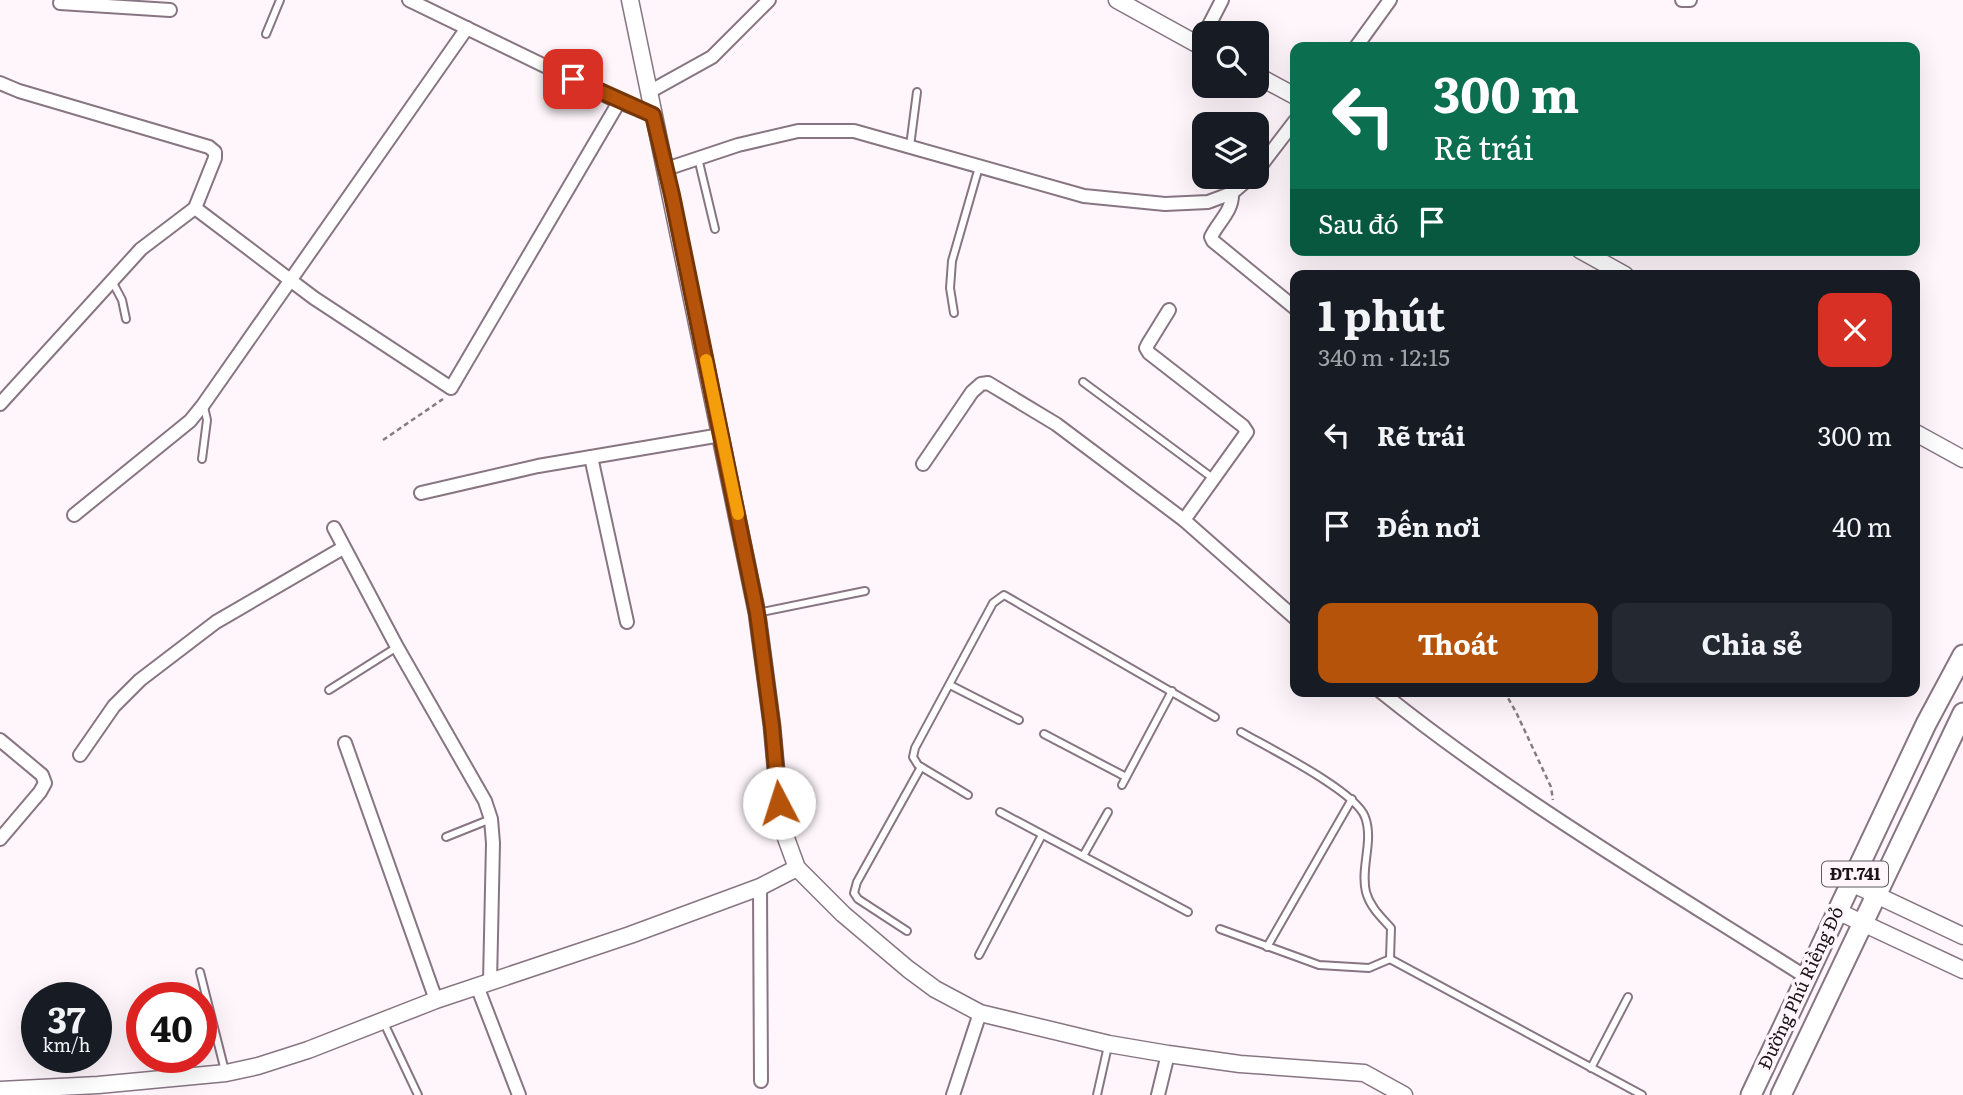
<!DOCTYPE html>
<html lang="vi">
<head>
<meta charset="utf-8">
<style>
	body { margin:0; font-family:Literata,serif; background:#242831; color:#f1f3f6; height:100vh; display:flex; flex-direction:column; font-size:26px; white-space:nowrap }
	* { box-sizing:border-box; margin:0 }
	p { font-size:23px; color:#9ea1a6 }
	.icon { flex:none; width:38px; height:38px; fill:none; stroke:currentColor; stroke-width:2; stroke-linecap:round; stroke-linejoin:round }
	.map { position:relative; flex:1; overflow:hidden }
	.drawer { position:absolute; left:1290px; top:270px; width:630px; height:427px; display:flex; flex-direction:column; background:#171b24; border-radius:14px; box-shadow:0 7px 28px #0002 }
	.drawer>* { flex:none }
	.top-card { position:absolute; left:1290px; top:42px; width:630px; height:214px; border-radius:14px; box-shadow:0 7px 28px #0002; background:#0b6e4f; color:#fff; overflow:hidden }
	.buttons { position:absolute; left:1192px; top:21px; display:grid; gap:14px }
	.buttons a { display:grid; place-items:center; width:77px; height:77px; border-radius:14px; background:#171b24; box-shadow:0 7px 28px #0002; font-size:35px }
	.speed { position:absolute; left:21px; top:982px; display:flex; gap:14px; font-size:35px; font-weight:700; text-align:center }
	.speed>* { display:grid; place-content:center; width:91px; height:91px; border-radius:50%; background:#171b24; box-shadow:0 7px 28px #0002; line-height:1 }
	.speed small { font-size:18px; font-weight:400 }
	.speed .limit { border:10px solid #d22; background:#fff; color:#111 }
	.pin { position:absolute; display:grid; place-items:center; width:60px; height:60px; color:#fff; margin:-30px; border-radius:14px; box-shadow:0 4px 10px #0006 }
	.me { position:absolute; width:77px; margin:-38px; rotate:355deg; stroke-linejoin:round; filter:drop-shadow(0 0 5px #0008) }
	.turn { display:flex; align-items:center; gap:24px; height:147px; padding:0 28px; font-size:32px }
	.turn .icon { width:91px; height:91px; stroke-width:2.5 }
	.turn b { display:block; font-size:49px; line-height:60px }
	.then { display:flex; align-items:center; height:66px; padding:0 28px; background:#0003; gap:14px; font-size:26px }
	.round { display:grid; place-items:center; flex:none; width:74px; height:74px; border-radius:14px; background:#242831 }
	.headline { display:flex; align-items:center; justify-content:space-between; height:119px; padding:0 28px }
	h1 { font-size:42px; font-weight:700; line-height:52px }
	.primary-button { display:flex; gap:14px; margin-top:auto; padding:14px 28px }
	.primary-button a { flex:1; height:80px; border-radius:14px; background:#b45309; color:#fff; font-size:28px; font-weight:700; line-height:80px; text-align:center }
	.primary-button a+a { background:#242831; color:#f1f3f6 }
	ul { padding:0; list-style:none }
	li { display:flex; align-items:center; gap:21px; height:91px; padding:0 28px }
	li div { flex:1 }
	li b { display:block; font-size:26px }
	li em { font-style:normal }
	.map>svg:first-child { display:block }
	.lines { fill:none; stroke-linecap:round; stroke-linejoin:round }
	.service-casing { stroke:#887582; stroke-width:10 }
	.minor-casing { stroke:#887582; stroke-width:16 }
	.tertiary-casing { stroke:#887582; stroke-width:19 }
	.primary-casing { stroke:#887582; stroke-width:23 }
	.path { stroke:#847d82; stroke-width:2.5; stroke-dasharray:5 3.5; stroke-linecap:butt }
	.service { stroke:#fff; stroke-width:6 }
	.minor { stroke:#fff; stroke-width:12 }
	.tertiary { stroke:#fff; stroke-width:16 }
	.primary { stroke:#fff; stroke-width:19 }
	.route-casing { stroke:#753606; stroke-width:18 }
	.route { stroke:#b45309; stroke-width:12 }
	.slow { stroke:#f59e0b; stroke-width:12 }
	.labels { text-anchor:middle; stroke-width:7; stroke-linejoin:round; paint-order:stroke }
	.shield { fill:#fef6fb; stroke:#5f585d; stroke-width:2 }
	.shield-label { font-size:16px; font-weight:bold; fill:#1b1419 }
	.street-label { font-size:18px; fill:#1b1419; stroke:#fef6fb }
</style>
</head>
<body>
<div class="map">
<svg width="1963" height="1095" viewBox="0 0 1963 1095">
	<rect width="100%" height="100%" fill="#fef6fb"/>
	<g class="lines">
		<g class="service-casing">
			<g id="service">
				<polyline points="266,34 280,0"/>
				<polyline points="910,146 917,92"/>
				<polyline points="698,158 715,229"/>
				<polyline points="112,281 122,300 126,319"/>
				<polyline points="954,313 950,288 952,261 979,167"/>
				<polyline points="1083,382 1214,479"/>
				<polyline points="202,459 207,420 204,407"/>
				<polyline points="757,613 865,591"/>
				<polyline points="950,685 1019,720"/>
				<polyline points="329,690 397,647"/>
				<path d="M1241,732c26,15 115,59 124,85 9,24 -5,51 1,75 4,15 15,25 25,36l-1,31"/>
				<polyline points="1044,734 1126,777"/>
				<polyline points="1122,785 1172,691"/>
				<polyline points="968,795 918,765 913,757 915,748 993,603 1004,595 1215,717"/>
				<polyline points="1000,812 1188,912"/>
				<polyline points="446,837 491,819"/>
				<polyline points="1083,856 1108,812"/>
				<polyline points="1220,929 1319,965 1369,968 1390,959"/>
				<polyline points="907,931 858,899 854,893 857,882 921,767"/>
				<polyline points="1267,947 1352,799"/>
				<polyline points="979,955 1042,835"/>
				<polyline points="1390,959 1642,1095"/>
				<polyline points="200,972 225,1071"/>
				<polyline points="383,1021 418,1095"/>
				<polyline points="1591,1068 1628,997"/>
				<polyline points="1097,1095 1108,1046"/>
			</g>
		</g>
		<g class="minor-casing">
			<g id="minor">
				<polyline points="409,0 619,102 653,115"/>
				<polyline points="1682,0 1690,0"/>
				<polyline points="60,3 170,10"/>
				<polyline points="1205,33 1222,0"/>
				<polyline points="1356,47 1390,0"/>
				<polyline points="0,83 19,91 209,147 215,152 215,158 195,208"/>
				<polyline points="649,92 712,57 769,0"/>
				<polyline points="666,169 738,145 798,131 854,131 1084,196 1165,204 1208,202 1232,193 1251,177"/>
				<polyline points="1256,172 1295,121"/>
				<path d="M1232,193c1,18 -14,29 -21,44l2,4 82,67"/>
				<polyline points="1169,310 1148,344 1146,348 1149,353 1243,426 1247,432 1184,520"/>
				<polyline points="0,404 141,249 195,208 314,298 451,388 619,102"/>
				<polyline points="591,457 627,622"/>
				<polyline points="923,464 972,392 981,384 988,383 1056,424 1184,520 1295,618"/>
				<polyline points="421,493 538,466 721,435"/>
				<polyline points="74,515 190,421 203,405 467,28"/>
				<polyline points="334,528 397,647 485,801 491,819 493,843 490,982"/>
				<path d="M1380,691c133,107 283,195 426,286"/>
				<polyline points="0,740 42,775 45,783 40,792 0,839"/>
				<polyline points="345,743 436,1000"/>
				<polyline points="80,755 114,706 140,680 216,622 343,548"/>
				<polyline points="760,887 761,1081"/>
				<polyline points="477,986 519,1095"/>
				<polyline points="953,1095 980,1013"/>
				<polyline points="1158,1095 1168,1054"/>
			</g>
		</g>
		<g class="tertiary-casing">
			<g id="tertiary">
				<polyline points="630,0 757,613 772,726 779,803 786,838 797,868 843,914 908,969 935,989 980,1013 1109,1044 1168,1054 1240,1064 1364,1073 1404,1095"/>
				<polyline points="1117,0 1204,48"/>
				<polyline points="1256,75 1295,96"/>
				<polyline points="1580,250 1625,275"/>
				<polyline points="1914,432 1963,459"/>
				<polyline points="1851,883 1963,936"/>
				<polyline points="1837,911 1963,970"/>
				<polyline points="0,1090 98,1085 226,1073 258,1066 308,1050 436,1000 630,935 760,887 797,868"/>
			</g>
		</g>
		<g class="primary-casing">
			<g id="primary">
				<polyline points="1751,1095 1926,724 1963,655"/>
				<polyline points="1781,1095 1963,713"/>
			</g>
		</g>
		<g class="path">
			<polyline points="383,440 443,399"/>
			<polyline points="1504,691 1516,712 1551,787 1553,800"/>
		</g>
		<use href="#service" class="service"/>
		<use href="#minor" class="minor"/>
		<use href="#tertiary" class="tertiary"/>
		<use href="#primary" class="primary"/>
	</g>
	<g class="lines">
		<g class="route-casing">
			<polyline id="route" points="573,79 653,115 672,195 757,613 772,726 779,803"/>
		</g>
		<use href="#route" class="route"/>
		<polyline class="slow" points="706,360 738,514"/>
	</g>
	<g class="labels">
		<rect class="shield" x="1822" y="861.5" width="66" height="25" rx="5"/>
		<g class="shield-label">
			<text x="1855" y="880">ĐT.741</text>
		</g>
		<g class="street-label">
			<text transform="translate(1801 988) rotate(-65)" y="6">Đường Phú Riềng Đỏ</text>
		</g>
	</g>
</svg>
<div class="buttons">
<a><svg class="icon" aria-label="search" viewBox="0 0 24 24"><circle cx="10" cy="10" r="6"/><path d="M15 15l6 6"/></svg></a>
<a><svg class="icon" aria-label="layers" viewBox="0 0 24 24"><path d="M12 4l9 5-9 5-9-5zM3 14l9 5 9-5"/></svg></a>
</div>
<div class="speed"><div>37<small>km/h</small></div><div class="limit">40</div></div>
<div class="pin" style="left:573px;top:79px;background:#d93025"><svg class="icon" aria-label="arrive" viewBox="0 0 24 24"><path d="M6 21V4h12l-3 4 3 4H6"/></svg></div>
<svg class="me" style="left:779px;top:803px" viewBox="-20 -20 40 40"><circle r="19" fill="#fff"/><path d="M0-13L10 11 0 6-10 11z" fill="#b45309"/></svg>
<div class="top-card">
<div class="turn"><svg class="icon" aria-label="left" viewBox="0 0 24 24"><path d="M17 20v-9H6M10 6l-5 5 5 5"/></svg><div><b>300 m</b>Rẽ trái</div></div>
<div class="then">Sau đó<svg class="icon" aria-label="arrive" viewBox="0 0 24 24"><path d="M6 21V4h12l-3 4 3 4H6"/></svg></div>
</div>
<section class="drawer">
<div class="headline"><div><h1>1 phút</h1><p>340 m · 12:15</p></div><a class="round" style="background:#d93025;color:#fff"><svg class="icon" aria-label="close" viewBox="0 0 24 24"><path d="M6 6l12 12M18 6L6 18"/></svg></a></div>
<ul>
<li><svg class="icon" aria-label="left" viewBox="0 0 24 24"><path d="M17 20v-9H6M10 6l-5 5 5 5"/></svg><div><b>Rẽ trái</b></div><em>300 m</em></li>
<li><svg class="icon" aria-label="arrive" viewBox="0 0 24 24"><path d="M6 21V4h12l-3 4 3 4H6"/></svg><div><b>Đến nơi</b></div><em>40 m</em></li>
</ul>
<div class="primary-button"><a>Thoát</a><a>Chia sẻ</a></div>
</section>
</div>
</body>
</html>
